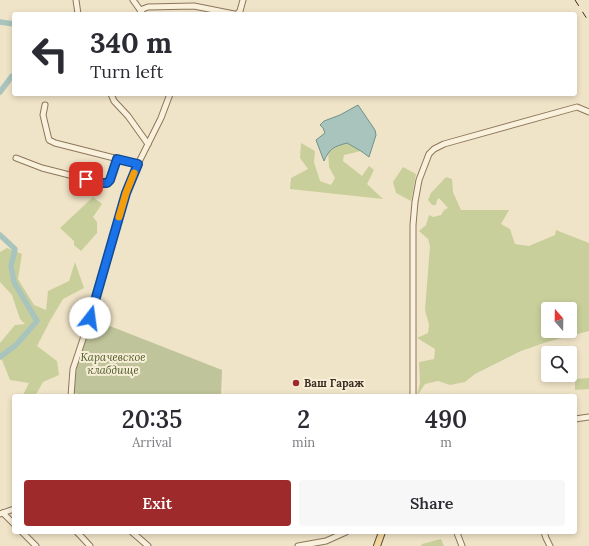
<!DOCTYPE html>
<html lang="en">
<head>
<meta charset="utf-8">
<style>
	body { margin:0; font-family:Lora,serif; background:#f7f7f7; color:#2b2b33; height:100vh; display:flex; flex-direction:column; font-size:15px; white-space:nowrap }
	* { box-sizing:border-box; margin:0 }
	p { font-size:13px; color:#7c7c81 }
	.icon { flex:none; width:22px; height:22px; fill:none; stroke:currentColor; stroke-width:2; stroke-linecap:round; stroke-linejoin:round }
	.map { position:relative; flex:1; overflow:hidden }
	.sheet { position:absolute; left:12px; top:394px; width:565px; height:140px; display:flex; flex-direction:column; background:#fff; border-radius:4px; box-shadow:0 2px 6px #0003 }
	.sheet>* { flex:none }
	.hud { position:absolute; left:12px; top:12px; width:565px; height:84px; border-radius:4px; box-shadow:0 2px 6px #0003; background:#fff; color:#2b2b33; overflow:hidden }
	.needle { width:26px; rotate:340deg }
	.buttons { position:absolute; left:541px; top:302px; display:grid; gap:8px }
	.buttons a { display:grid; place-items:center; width:36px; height:36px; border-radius:4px; background:#fff; box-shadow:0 2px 6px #0003; font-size:20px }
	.pin { position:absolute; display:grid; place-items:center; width:34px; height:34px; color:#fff; margin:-17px; border-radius:8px; box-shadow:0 2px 6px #0006 }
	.me { position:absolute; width:44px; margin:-22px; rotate:15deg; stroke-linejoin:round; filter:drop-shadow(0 0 3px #0008) }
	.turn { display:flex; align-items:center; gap:14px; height:84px; padding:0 12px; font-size:18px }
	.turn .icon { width:52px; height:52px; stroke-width:2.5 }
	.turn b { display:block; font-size:28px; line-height:34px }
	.eta { display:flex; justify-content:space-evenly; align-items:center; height:68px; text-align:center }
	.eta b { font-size:24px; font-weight:600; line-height:28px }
	.button { display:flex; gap:8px; margin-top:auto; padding:8px 12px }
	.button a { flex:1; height:46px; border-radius:4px; background:#9e2a2b; color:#fff; font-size:16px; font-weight:600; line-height:46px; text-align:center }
	.button a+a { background:#f7f7f7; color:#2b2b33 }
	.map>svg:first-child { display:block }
	.green { fill:#c9cf9b; fill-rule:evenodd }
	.cemetery { fill:#bfc49a }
	.water { fill:#a9c4bc; stroke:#6f938a }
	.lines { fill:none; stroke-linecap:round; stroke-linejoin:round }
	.river { stroke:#a9c4bc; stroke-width:5.5 }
	.minor-casing { stroke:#8d765c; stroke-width:7 }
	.major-casing { stroke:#5b4430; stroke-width:8 }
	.minor { stroke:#faf1dc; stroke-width:5 }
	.major { stroke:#f3d9a0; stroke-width:6 }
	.rail { stroke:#3d2e20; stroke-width:1; stroke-dasharray:7 7; stroke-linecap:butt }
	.route-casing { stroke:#114b97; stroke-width:10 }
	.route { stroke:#1a73e8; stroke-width:7 }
	.slow { stroke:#f59e0b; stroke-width:7 }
	.poi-dot { fill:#9e2a2b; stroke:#f7eed8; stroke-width:1.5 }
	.labels { text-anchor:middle; stroke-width:4; stroke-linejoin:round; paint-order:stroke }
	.park-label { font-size:11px; font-style:italic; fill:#4d5a26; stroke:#f7eed8 }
	.poi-label { font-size:11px; font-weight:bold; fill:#3d2e20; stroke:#f7eed8; text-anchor:start }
</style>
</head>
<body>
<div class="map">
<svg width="589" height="546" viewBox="0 0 589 546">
	<rect width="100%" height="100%" fill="#f0e4c8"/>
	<g class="green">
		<polygon points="301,143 315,151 314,162 320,181 331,185 335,178 329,167 328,151 335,146 347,143 361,151 344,155 343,161 362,176 369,166 374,170 367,184 383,199 290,189 291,178 308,169 300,158"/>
		<polygon points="403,167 416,174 411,201 396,193 393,182"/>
		<path d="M446,177l6,2 1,13 8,18h48l-8,14 9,5 5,15 14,2 26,-11 1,-5 33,13v88l-42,11 -26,9 -46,23 -10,8 -15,3 -12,-4 -13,3 -8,12 3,-13 -1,-21 15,-3 1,-10 -18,-11 11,-5 1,-8 -4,-15 5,-64 -2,-7 -9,-8 7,-6 3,-10 4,2 8,-2 3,-5 4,-2 -9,-10 -2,2 -1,5h-4l-4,-5 3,-7zM548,309h22v22h-22z"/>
		<polygon points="93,197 102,204 93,217 97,222 97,233 81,251 74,245 74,241 60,228"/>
		<polygon points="7,248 22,254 18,279 34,305 46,310 48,291 69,281 75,262 84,288 63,299 51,319 37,346 57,361 59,375 43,382 35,396 24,396 24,393 29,383 10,380 0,355 0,343 15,325 25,324 20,319 12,295 0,282 0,252"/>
		<polygon points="589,378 589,389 575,390 575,379"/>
		<polygon points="441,539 444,546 421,546 422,544"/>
	</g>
	<path class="cemetery" d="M92,319l130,51 -1,26h-142l-1,-2 -4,-1c0,-26 10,-49 18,-74z"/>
	<path class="water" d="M358,105l17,25 1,5 -7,22 -8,-6 -14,-8c-14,4 -17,5 -23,18l-8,-21 9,-7 -2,-5 -3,-3 4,-4 16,-6z"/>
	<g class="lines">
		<g class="river">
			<polyline points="0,22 14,24"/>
			<polyline points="0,92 12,76 14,76"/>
			<polyline points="0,235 15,249 11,266 14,282 37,321 16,345 0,357"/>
		</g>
		<g class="minor-casing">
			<g id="minor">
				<polyline points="76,0 78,14"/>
				<polyline points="133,0 143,14"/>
				<polyline points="140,10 148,7 194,6 234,14"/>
				<polyline points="237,14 240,11 243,0"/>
				<polyline points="111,94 114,101 128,116 148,144"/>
				<polyline points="45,105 43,115 49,140 55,143 138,164"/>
				<polyline points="16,158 42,168 101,183 107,183 110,180 117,159"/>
				<polyline points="71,396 73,369 90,318 126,193 138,164 161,118 170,94"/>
				<polyline points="413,396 413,225 415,202 419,180 429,154 434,149 444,144 577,107 589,112"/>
				<polyline points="575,419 589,417"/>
				<polyline points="3,513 14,524"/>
				<polyline points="0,514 14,509"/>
				<polyline points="22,532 36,546"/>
				<polyline points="77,532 90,546"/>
				<polyline points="132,532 148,546"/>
				<polyline points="544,532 546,538 550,546"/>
				<polyline points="457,533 462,546"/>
				<polyline points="298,546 326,541 346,532"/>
			</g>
		</g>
		<g class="major-casing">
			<polyline id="major" points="377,546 382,532"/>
		</g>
		<use href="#minor" class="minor"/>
		<use href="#major" class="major"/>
		<polyline class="rail" points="575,0 589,22"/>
	</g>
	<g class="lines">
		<g class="route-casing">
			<polyline id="route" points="86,179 101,183 107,183 110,180 117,159 138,164 126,193 90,318"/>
		</g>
		<use href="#route" class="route"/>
		<polyline class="slow" points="119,217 126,193 134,173"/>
	</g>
	<circle class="poi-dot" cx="296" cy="383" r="4"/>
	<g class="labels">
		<g class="park-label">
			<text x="113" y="361">Карачевское<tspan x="113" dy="13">клабдище</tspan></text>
		</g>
		<g class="poi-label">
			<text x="304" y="387">Ваш Гараж</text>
		</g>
	</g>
</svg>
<div class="buttons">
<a><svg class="needle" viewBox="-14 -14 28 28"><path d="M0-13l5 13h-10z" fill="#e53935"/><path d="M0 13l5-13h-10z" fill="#7c7c81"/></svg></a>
<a><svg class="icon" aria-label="search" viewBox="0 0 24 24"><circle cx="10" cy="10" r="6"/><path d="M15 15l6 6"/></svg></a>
</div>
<div class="pin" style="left:86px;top:179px;background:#d93025"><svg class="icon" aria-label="arrive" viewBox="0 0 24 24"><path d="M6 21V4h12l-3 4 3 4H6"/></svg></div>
<svg class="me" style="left:90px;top:318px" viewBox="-20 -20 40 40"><circle r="19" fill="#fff"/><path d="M0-13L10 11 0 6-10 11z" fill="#1a73e8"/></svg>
<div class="hud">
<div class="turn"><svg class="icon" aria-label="left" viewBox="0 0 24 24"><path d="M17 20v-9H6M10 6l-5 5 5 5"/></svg><div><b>340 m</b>Turn left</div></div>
</div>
<section class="sheet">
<div class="eta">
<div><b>20:35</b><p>Arrival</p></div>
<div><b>2</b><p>min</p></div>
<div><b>490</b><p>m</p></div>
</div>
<div class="button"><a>Exit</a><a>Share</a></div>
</section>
</div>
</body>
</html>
